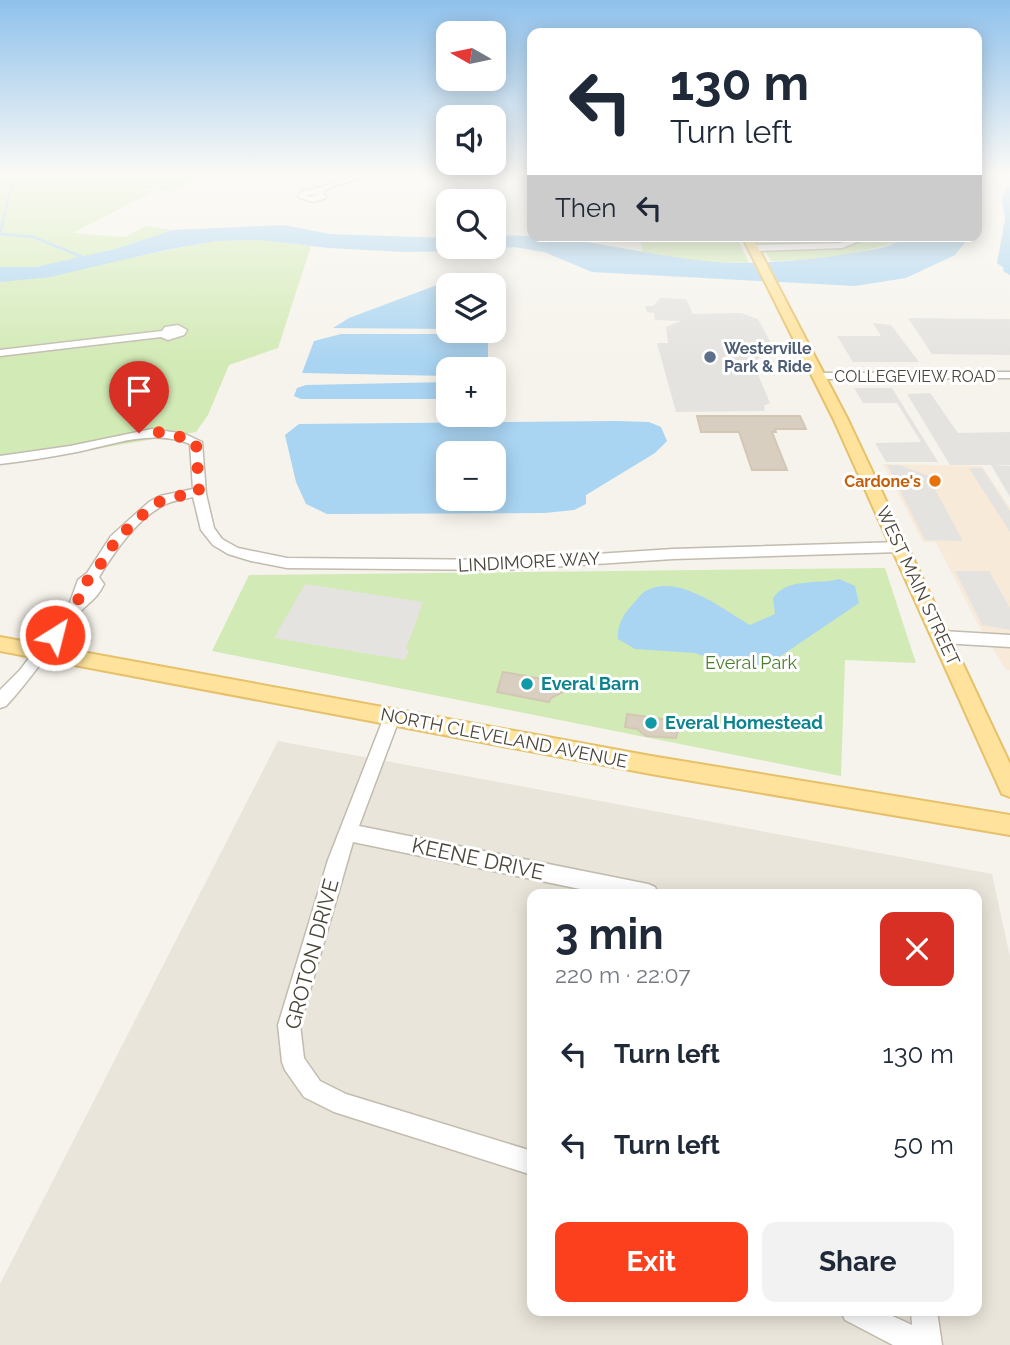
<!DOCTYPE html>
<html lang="en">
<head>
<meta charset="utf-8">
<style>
	body { margin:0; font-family:Raleway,sans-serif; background:#f2f2f3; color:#1f2937; height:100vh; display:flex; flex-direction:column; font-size:26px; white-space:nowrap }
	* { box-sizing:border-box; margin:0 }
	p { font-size:23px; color:#747a83 }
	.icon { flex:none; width:38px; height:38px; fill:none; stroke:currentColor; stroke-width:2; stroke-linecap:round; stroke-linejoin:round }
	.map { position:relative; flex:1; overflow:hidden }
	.sheet { position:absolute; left:527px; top:889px; width:455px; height:427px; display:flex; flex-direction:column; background:#fff; border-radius:14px; box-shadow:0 4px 18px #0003 }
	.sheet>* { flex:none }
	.guide { position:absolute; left:527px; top:28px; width:455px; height:214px; border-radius:14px; box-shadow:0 4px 18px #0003; background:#fff; color:#1f2937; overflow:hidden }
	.needle { width:46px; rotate:279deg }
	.tools { position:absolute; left:436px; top:21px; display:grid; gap:14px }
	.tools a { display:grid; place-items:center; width:70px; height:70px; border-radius:14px; background:#fff; box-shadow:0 4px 18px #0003; font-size:35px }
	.pin { position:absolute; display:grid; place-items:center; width:60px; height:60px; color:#fff; margin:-72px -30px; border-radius:50% 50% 50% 0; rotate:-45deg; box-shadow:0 0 7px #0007 }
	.pin .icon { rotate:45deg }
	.me { position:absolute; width:77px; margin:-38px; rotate:36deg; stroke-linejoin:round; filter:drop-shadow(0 0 5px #0008) }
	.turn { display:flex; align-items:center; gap:24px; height:147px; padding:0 28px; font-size:32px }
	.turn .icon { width:91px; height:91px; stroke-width:2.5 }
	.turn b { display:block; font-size:49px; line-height:60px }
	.then { display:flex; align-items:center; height:66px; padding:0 28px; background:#0003; gap:14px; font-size:26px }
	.round { display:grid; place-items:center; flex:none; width:74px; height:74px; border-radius:14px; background:#f2f2f3 }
	.summary { display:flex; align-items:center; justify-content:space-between; height:119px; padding:0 28px }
	h1 { font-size:42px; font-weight:700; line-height:52px }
	.action { display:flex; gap:14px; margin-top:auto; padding:14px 28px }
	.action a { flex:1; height:80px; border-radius:14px; background:#fc3f1d; color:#fff; font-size:28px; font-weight:700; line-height:80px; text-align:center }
	.action a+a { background:#f2f2f3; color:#1f2937 }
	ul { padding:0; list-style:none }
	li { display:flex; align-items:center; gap:21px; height:91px; padding:0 28px }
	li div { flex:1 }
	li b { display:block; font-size:26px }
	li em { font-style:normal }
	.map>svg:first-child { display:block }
	.residential { fill:#eae5da; fill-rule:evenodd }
	.commercial { fill:#f7ead8 }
	.green { fill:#d2eab5 }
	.parking { fill:#e5e3e0 }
	.water { fill:#a9d4f2; fill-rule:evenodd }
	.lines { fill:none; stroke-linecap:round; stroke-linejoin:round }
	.stream { stroke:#a9d4f2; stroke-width:2.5 }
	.building { fill:#d8cfc1; stroke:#d3c7b4; stroke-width:2 }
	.minor-casing { stroke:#c2bbae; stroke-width:3 }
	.major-casing { stroke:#e6c16a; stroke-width:4 }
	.minor { fill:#fff; fill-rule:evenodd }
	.major { fill:#ffe39c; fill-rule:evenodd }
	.route { stroke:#fc3f1d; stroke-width:12; stroke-dasharray:0 21.6 }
	.service-dot { fill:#5c6f8a; stroke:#fff; stroke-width:2.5 }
	.food-dot { fill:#e8710a; stroke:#fff; stroke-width:2.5 }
	.culture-dot { fill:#0f9aa8; stroke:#fff; stroke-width:2.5 }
	.labels { text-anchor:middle; stroke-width:6; stroke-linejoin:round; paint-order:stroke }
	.far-service-label { font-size:16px; font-weight:bold; fill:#4e5e75; stroke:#fff; text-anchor:start }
	.far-street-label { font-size:16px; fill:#4b4439; stroke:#fff }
	.far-food-label { font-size:16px; font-weight:bold; fill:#c56008; stroke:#fff; text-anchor:end }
	.street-label { font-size:18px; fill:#4b4439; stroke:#fff }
	.park-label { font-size:18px; fill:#4a7f2a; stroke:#fff }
	.culture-label { font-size:18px; font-weight:bold; fill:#0d838f; stroke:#fff; text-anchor:start }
	.near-street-label { font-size:21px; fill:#4b4439; stroke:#fff }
</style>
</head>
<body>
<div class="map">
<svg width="1010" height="1345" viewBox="0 0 1010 1345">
	<rect width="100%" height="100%" fill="#f6f3ec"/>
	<path class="residential" d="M278,741l714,133 18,83v388h-1010v-61zM532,894h444v417h-444z"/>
	<polygon class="commercial" points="883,464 982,466 1010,508 1010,670 1006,670 978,624 936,542 923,542"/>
	<g class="green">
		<path d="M0,174h204l-32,17 -41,-5 24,5 -83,42 53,4 20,-11 27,4c-49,16 -121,43 -172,37z"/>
		<polygon points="639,236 736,236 749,263 691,261 643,253"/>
		<path d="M756,236h155c-43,18 -93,25 -140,25z"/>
		<polygon points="259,240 311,246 278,348 229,365 208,415 196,432 0,465 0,282 216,241"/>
		<polygon points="885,568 916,663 845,660 841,776 212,651 249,575"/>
	</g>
	<g class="parking">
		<polygon points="660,298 686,299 693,314 741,313 758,319 771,343 757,360 759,377 770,403 764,406 765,411 676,412 657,343 668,343 666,327 681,321 655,320 654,313 647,312 645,306 653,306"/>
		<polygon points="908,318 1010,319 1010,355 932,354"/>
		<polygon points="873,323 891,325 919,362 853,362 837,336 881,336"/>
		<polygon points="854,388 892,388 938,462 886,462 875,443 921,442 897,403 863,403"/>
		<polygon points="930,393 958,433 1010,432 1010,465 993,465 1010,466 1010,497 991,465 950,465 907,394"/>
		<polygon points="887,465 899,465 927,475 963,541 925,540"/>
		<polygon points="969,468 982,468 1010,511 1010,532"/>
		<polygon points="955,571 989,571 1010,608 1010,630 982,625"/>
		<polygon points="305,584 423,602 406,649 409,650 405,660 274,638"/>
	</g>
	<g class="water">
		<polygon points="1010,187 1010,275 1003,271 1004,268 997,263 1005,220 1002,199 1006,188"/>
		<path d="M284,225l46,9 118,4v9h46v-11c85,-5 169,28 254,27 45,-1 89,-6 133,-15 11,-2 20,-9 30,-12 18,-3 41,0 59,0l-15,19 -49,23 -51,8 -263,-14 -48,-20 -30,-5 -46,4 -64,1 -75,-4 -70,-8 -43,1 -55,10 -111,26 -50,5v-15h36l79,-18 57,-19z"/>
		<polygon points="445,282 476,285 448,285 448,329 333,328 349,318"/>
		<polygon points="341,334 477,334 488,337 488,369 448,369 448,376 302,373 314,341"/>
		<polygon points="448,382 448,399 301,399 294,396 297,388 306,385"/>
		<path d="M617,421l32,1 12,5 6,14 -12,12 -69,42v9l-12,6 -29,3 -218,1 -21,-10 -10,-22 -11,-47 14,-11zM448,453h46v46h-46z"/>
		<path d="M839,579l16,7 4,17 -96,65 -21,2 -47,-17 -60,-4 -17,-10c-1,-14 5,-24 15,-35 3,-3 7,-9 11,-12 32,-21 80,18 106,33l25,-11 -2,-16c14,-21 46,-13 66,-19z"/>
	</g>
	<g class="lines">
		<g class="stream">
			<polyline points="0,233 11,187 22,174"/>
			<polyline points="0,234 33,237 85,258"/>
		</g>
	</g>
	<g class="building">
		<polygon points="697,416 800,416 806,429 775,429 776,432 772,432 787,470 752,470 739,432 701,432"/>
		<polygon points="503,672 554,681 553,686 563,692 551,698 549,702 497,692"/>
		<polygon points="627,714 677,721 677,726 679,726 676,738 646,736 637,729 625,727"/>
	</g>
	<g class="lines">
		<g class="minor-casing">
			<g id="minor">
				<path d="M362,174h10l-41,13 -8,5 3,6 -14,4 -14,-5 4,-6c19,-2 40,-12 60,-17zM317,194l-5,3 -5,-1v-1z"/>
				<polygon points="860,236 873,236 842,248 754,251 750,248 754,245 841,243"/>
				<polygon points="178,325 187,330 184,335 168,340 161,337 0,356 0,350 162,331 165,327"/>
				<polygon points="1010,372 1010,378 820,379 815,376 820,373"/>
				<path d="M152,429l33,5 17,8 4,52 8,34 8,11 16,9 49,10 219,2 167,-11 227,-7 7,5 -7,5 -227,7 -167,11 -219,-2 -36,-7 -23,-7 -15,-9 -12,-15 -8,-33c-9,2 -19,3 -27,7 -28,13 -51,47 -67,73l5,7c-6,14 -16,19 -25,29 -25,31 -46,64 -73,93l-6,2v-18l20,-20 49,-65 9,-25 9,-7 24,-37 38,-34 11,-6 33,-7 -3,-45c-39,-15 -74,0 -113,8 -26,5 -51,9 -77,12v-8l70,-10z"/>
				<polygon points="942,631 1010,635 1010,647 942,643 934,637"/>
				<polygon points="392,710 398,712 400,717 359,826 648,884 655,887 658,894 604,894 353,842 300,1025 304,1058 320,1081 346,1094 532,1151 532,1175 334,1112 304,1097 285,1070 282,1062 278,1025 328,860 384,717 386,712"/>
				<polygon points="841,1311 882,1311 912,1325 911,1311 937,1311 942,1345 893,1345 845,1320"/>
			</g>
		</g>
		<g class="major-casing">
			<g id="major">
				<polygon points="742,236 752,236 848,420 1010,764 1010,797 1002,794 834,420"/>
				<polygon points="0,637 651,756 1010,815 1010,835 651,774 0,651"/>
			</g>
		</g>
		<use href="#minor" class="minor"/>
		<use href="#major" class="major"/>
	</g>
	<linearGradient id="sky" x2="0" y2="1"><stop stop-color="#8fc1ec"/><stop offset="0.48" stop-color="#fbfaf6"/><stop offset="1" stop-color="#fbfaf6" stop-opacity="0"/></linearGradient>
	<rect width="1010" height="362" fill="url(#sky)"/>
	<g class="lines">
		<polyline class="route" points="55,635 76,607 83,584 92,577 117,539 153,505 165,499 199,492 196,442 165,432 139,433"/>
	</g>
	<circle class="service-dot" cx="710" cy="357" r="7"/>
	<circle class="food-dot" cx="935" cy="481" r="7"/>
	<g class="culture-dot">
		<circle cx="527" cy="684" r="7"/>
		<circle cx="651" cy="723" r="7"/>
	</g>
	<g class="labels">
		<g class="far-service-label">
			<text x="724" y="354">Westerville<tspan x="724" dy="18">Park &amp; Ride</tspan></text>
		</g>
		<g class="far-street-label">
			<text x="915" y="382">COLLEGEVIEW ROAD</text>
		</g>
		<g class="far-food-label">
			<text x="921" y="487">Cardone's</text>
		</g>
		<g class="street-label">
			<text transform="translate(529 562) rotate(-3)" y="6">LINDIMORE WAY</text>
			<text transform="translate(918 586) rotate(65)" y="6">WEST MAIN STREET</text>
			<text transform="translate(504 738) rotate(11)" y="6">NORTH CLEVELAND AVENUE</text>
		</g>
		<g class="park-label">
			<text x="751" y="669">Everal Park</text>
		</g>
		<g class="culture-label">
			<text x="541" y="690">Everal Barn</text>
			<text x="665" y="729">Everal Homestead</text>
		</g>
		<g class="near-street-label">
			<text transform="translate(478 859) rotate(12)" y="7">KEENE DRIVE</text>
			<text transform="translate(312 954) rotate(-75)" y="7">GROTON DRIVE</text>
		</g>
	</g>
</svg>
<div class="tools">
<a><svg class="needle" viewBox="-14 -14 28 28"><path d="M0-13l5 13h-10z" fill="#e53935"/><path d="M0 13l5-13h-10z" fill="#747a83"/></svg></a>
<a><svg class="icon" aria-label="sound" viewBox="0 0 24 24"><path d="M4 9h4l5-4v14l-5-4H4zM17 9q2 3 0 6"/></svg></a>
<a><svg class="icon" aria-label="search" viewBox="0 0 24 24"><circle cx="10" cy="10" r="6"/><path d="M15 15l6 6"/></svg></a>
<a><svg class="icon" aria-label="layers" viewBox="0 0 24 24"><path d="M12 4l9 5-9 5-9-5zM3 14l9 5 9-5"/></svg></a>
<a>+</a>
<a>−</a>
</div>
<div class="pin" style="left:139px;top:433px;background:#d93025"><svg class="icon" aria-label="arrive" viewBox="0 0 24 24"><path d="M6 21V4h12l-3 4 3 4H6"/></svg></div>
<svg class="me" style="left:55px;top:635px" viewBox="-20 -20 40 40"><circle r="17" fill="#fc3f1d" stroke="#fff" stroke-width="3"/><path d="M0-11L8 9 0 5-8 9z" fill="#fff"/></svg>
<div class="guide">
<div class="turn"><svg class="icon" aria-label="left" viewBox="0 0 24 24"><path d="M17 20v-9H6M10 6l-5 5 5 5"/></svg><div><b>130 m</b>Turn left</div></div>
<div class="then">Then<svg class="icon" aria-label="left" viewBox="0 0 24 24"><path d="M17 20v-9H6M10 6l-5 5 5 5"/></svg></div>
</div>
<section class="sheet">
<div class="summary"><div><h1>3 min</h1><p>220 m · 22:07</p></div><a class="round" style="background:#d93025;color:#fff"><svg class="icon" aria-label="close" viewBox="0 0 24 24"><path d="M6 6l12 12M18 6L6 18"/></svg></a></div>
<ul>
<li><svg class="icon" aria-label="left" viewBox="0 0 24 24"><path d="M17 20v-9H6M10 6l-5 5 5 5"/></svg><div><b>Turn left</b></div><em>130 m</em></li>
<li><svg class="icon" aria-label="left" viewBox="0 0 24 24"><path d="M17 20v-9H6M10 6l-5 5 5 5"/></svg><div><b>Turn left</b></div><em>50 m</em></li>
</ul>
<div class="action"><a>Exit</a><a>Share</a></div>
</section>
</div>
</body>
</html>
